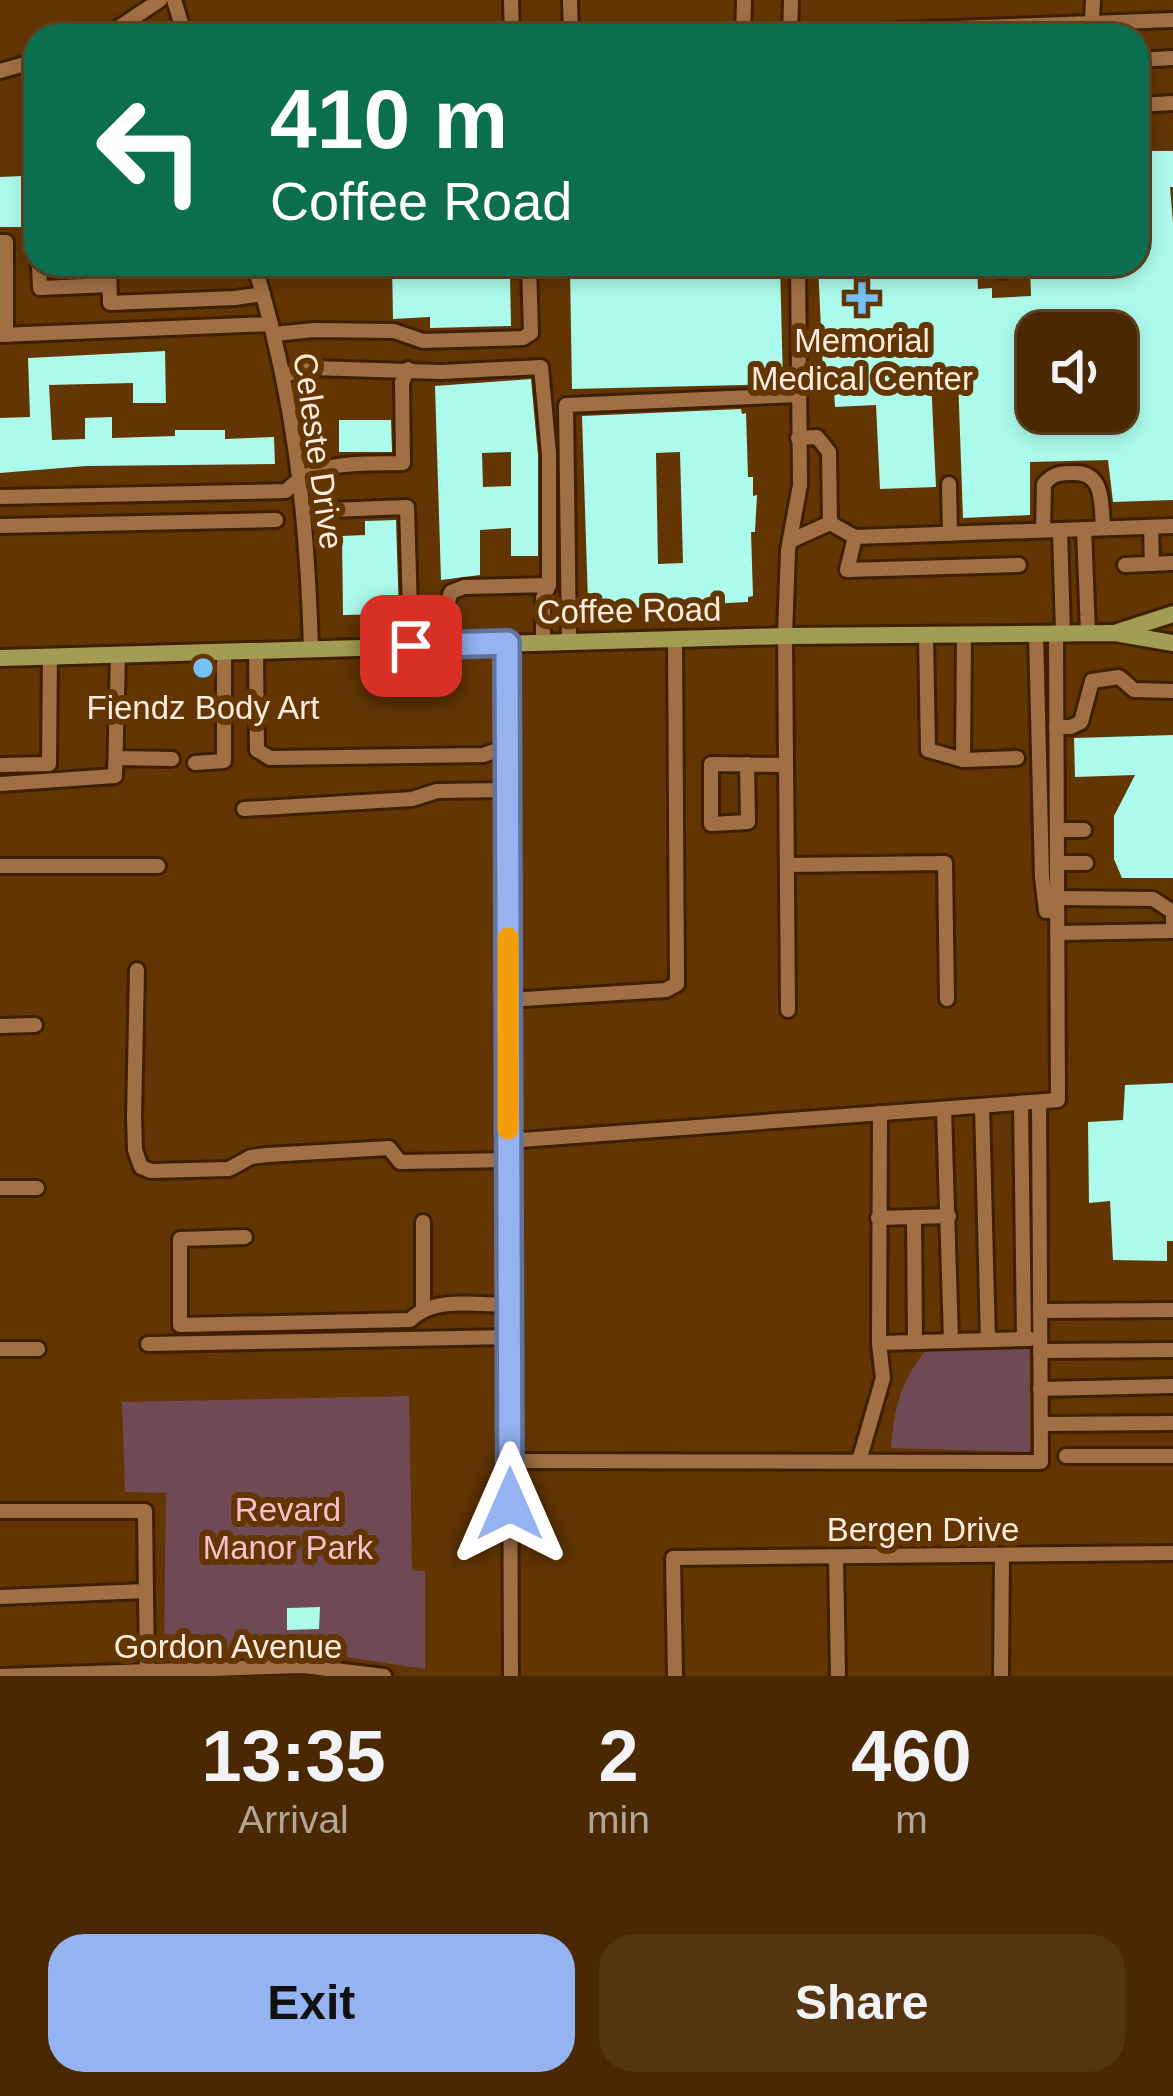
<!DOCTYPE html>
<html lang="en">
<head>
<meta charset="utf-8">
<style>
	body { margin:0; font-family:Arial,sans-serif; background:#543411; color:#f1f3f6; height:100vh; display:flex; flex-direction:column; font-size:45px; white-space:nowrap }
	* { box-sizing:border-box; margin:0 }
	p { font-size:39px; color:#b2a699 }
	.icon { flex:none; width:66px; height:66px; fill:none; stroke:currentColor; stroke-width:2; stroke-linecap:round; stroke-linejoin:round }
	.map { position:relative; height:1676px; overflow:hidden }
	.sheet { display:flex; flex-direction:column; background:#4a2802; flex:1 }
	.sheet>* { flex:none }
	.top-card { position:absolute; left:24px; top:24px; width:1125px; height:252px; border-radius:36px; box-shadow:0 6px 18px #0003,0 0 0 3px #614424; background:#0b6e4f; color:#fff; overflow:hidden }
	.fabs { position:absolute; left:1017px; top:312px; display:grid; gap:24px }
	.fabs a { display:grid; place-items:center; width:120px; height:120px; border-radius:24px; background:#4a2802; box-shadow:0 6px 18px #0003,0 0 0 3px #614424; font-size:60px }
	.pin { position:absolute; display:grid; place-items:center; width:102px; height:102px; color:#fff; margin:-51px; border-radius:24px; box-shadow:0 6px 18px #0006 }
	.me { position:absolute; width:132px; margin:-66px; rotate:0deg; stroke-linejoin:round; filter:drop-shadow(0 0 9px #0008) }
	.turn { display:flex; align-items:center; gap:42px; height:252px; padding:0 48px; font-size:54px }
	.turn .icon { width:156px; height:156px; stroke-width:2.5 }
	.turn b { display:block; font-size:84px; line-height:102px }
	.eta { display:flex; justify-content:space-evenly; align-items:center; height:204px; text-align:center }
	.eta b { font-size:72px; font-weight:600; line-height:84px }
	.cta { display:flex; gap:24px; margin-top:auto; padding:24px 48px }
	.cta a { flex:1; height:138px; border-radius:36px; background:#95b2f1; color:#111; font-size:48px; font-weight:600; line-height:138px; text-align:center }
	.cta a+a { background:#543411; color:#f1f3f6 }
	.map>svg:first-child { display:block }
	.green { fill:#6f4954 }
	.building { fill:#abfaeb; fill-rule:evenodd }
	.lines { fill:none; stroke-linecap:round; stroke-linejoin:round }
	.minor-casing { stroke:#401f00; stroke-width:20 }
	.major-casing { stroke:#401f00; stroke-width:22 }
	.minor { stroke:#a06f44; stroke-width:14 }
	.major { stroke:#a29c54; stroke-width:16 }
	.route-casing { stroke:#61749d; stroke-width:30 }
	.route { stroke:#95b2f1; stroke-width:21 }
	.slow { stroke:#f59e0b; stroke-width:21 }
	.poi-dot { fill:#75c0f6; stroke:#623503; stroke-width:4.5 }
	.labels { text-anchor:middle; stroke-width:12; stroke-linejoin:round; paint-order:stroke }
	.poi-label { font-size:33px; fill:#fdecdf; stroke:#623503 }
	.street-label { font-size:33px; fill:#fdecdf; stroke:#623503 }
	.park-label { font-size:33px; fill:#f6bfcd; stroke:#623503 }
</style>
</head>
<body>
<div class="map">
<svg width="1173" height="1676" viewBox="0 0 1173 1676">
	<rect width="100%" height="100%" fill="#623503"/>
	<g class="green">
		<path d="M1030,1346v106l-139,-4c3,-41 10,-69 37,-100z"/>
		<polygon points="409,1396 412,1570 425,1571 425,1669 326,1654 164,1656 166,1493 125,1492 122,1402"/>
	</g>
	<g class="building">
		<path d="M1137,151h36v36h-3l3,36v277l-60,2 -5,-42 -78,2v53l-67,3 -5,-140 -27,1 5,108 -56,2 -4,-84 -41,2 -2,-35 -10,1 -5,-109h63v4l96,-4 1,25 14,-1v10l39,-2 -1,-27h7v-5h100zM1038,333h78v78h-78z"/>
		<polygon points="22,176 23,227 0,227 0,177"/>
		<polygon points="392,264 518,264 518,276 510,276 511,326 430,328 430,317 393,319"/>
		<polygon points="780,264 783,384 572,389 570,269"/>
		<polygon points="165,351 166,403 133,403 133,383 49,385 52,440 85,439 85,418 112,417 112,438 175,436 175,430 225,430 225,439 274,437 275,464 86,466 0,473 0,418 30,417 28,358"/>
		<path d="M531,379l7,76v101h-27v-28l-31,2v45l-39,5 -6,-194zM511,452v34l-28,1 -1,-34z"/>
		<path d="M741,409l1,5 4,-1 2,64h5v19l4,-1 -2,37h-4l2,64 -5,1v5l-157,8 -3,-7 -6,-187zM680,452l3,111 -25,1 -2,-111z"/>
		<polygon points="339,420 391,420 392,452 339,452"/>
		<polygon points="396,520 399,614 343,615 342,536 365,535 365,521"/>
		<polygon points="1173,735 1173,878 1122,878 1114,859 1114,816 1135,775 1075,777 1074,738"/>
		<polygon points="1173,1083 1173,1241 1167,1241 1167,1261 1113,1260 1110,1201 1089,1203 1088,1122 1123,1120 1125,1085"/>
		<polygon points="320,1607 319,1629 287,1630 287,1608"/>
	</g>
	<g class="lines">
		<g class="minor-casing">
			<g id="minor">
				<polyline points="174,0 185,36"/>
				<polyline points="511,0 512,36"/>
				<polyline points="570,0 571,36"/>
				<polyline points="790,34 1173,20"/>
				<polyline points="106,36 160,0"/>
				<polyline points="743,36 744,0"/>
				<polyline points="790,36 791,0"/>
				<polyline points="1091,36 1093,0"/>
				<polyline points="1137,60 1173,58"/>
				<polyline points="0,71 36,61"/>
				<polyline points="1137,105 1173,103"/>
				<polyline points="0,242 6,242 6,335"/>
				<polyline points="39,264 40,288 109,285"/>
				<polyline points="109,264 110,303 235,298 263,294"/>
				<path d="M254,264c40,130 53,249 57,384"/>
				<polyline points="1003,264 1003,271"/>
				<polyline points="274,334 314,330 394,331 423,341 523,338 531,333 529,264"/>
				<polyline points="0,335 271,324"/>
				<polyline points="284,375 312,368 441,372 541,367 549,454 549,585"/>
				<polyline points="798,438 817,437 829,452 830,523"/>
				<polyline points="949,484 950,534"/>
				<path d="M0,497l286,-6c31,-32 75,-27 117,-28l-1,-81 6,-13"/>
				<polyline points="305,511 407,507 411,646"/>
				<polyline points="830,523 855,537 1173,526"/>
				<polyline points="0,526 276,520"/>
				<polyline points="1151,527 1152,564"/>
				<polyline points="1084,529 1088,633"/>
				<path d="M1043,530l1,-46c9,-10 15,-11 28,-11 33,-2 29,31 31,55"/>
				<polyline points="1060,530 1063,633"/>
				<polyline points="855,537 847,570 1019,565"/>
				<polyline points="790,541 830,523"/>
				<polyline points="1125,565 1173,563"/>
				<polyline points="1036,633 1042,877 1046,911 1057,910"/>
				<polyline points="926,635 928,750 963,760 1017,758"/>
				<polyline points="569,641 566,405 798,395"/>
				<polyline points="507,643 511,1676"/>
				<polyline points="447,645 446,608 451,592 464,587 549,585 543,598 543,642"/>
				<polyline points="256,650 257,750 270,758 483,755 507,747"/>
				<polyline points="1056,727 1071,727 1081,722 1092,681 1119,677 1134,690 1173,691"/>
				<polyline points="116,758 172,759"/>
				<polyline points="963,760 964,634"/>
				<polyline points="195,763 224,761 224,651"/>
				<polyline points="747,764 748,822 711,824 711,764 786,765"/>
				<polyline points="2,765 49,764 50,656"/>
				<polyline points="0,784 115,776 118,654"/>
				<polyline points="244,809 412,799 437,791 507,790"/>
				<polyline points="1057,830 1084,830"/>
				<polyline points="1057,863 1086,863"/>
				<polyline points="787,865 945,863 947,999"/>
				<polyline points="0,866 158,866"/>
				<polyline points="1057,898 1153,899 1173,912 1173,931 1057,933"/>
				<polyline points="137,970 134,1117 135,1150 141,1167 151,1171 229,1169 251,1157 267,1155 389,1148 400,1162 508,1160"/>
				<polyline points="508,1000 666,990 677,984 675,639"/>
				<polyline points="788,1010 785,636 788,550 800,485 798,264"/>
				<polyline points="0,1026 35,1025"/>
				<polyline points="1021,1103 1024,1339"/>
				<polyline points="982,1106 988,1340"/>
				<polyline points="944,1109 951,1341"/>
				<polyline points="508,1141 1058,1100 1056,633"/>
				<polyline points="0,1188 37,1188"/>
				<polyline points="914,1217 915,1342"/>
				<polyline points="878,1218 949,1216"/>
				<path d="M245,1237l-65,2v86l230,-5c25,-24 66,-15 99,-15"/>
				<polyline points="423,1309 423,1222"/>
				<polyline points="1040,1311 1173,1310"/>
				<polyline points="879,1343 1030,1339"/>
				<polyline points="148,1344 509,1337"/>
				<polyline points="0,1349 38,1349"/>
				<polyline points="1040,1351 1173,1350"/>
				<polyline points="1040,1389 1173,1386"/>
				<polyline points="1041,1424 1173,1423"/>
				<polyline points="1066,1456 1173,1456"/>
				<polyline points="510,1461 1041,1462 1039,1102"/>
				<polyline points="859,1461 883,1378 879,1343 880,1113"/>
				<polyline points="0,1511 145,1511 147,1676"/>
				<polyline points="836,1557 838,1676"/>
				<polyline points="0,1597 146,1591"/>
				<polyline points="0,1676 303,1666 384,1676"/>
				<polyline points="675,1676 673,1558 1173,1553"/>
				<polyline points="1001,1676 1002,1556"/>
			</g>
		</g>
		<g class="major-casing">
			<g id="major">
				<polyline points="1117,632 1173,614"/>
				<polyline points="0,658 785,636 1115,633 1173,643"/>
			</g>
		</g>
		<use href="#minor" class="minor"/>
		<use href="#major" class="major"/>
	</g>
	<g class="lines">
		<g class="route-casing">
			<polyline id="route" points="411,646 507,643 510,1504"/>
		</g>
		<use href="#route" class="route"/>
		<polyline class="slow" points="508,938 508,1129"/>
	</g>
	<g class="poi-dot">
		<path d="M856 280h12v12h12v12h-12v12h-12v-12h-12v-12h12z"/>
		<circle cx="203" cy="668" r="12"/>
	</g>
	<g class="labels">
		<g class="poi-label">
			<text x="862" y="352">Memorial<tspan x="862" dy="38">Medical Center</tspan></text>
			<text x="203" y="719">Fiendz Body Art</text>
		</g>
		<g class="street-label">
			<text transform="translate(319 451) rotate(82)" y="12">Celeste Drive</text>
			<text transform="translate(629 610) rotate(-1)" y="12">Coffee Road</text>
			<text x="923" y="1541">Bergen Drive</text>
			<text x="228" y="1658">Gordon Avenue</text>
		</g>
		<g class="park-label">
			<text x="288" y="1521">Revard<tspan x="288" dy="38">Manor Park</tspan></text>
		</g>
	</g>
</svg>
<div class="fabs">
<a><svg class="icon" aria-label="sound" viewBox="0 0 24 24"><path d="M4 9h4l5-4v14l-5-4H4zM17 9q2 3 0 6"/></svg></a>
</div>
<div class="pin" style="left:411px;top:646px;background:#d93025"><svg class="icon" aria-label="arrive" viewBox="0 0 24 24"><path d="M6 21V4h12l-3 4 3 4H6"/></svg></div>
<svg class="me" style="left:510px;top:1504px" viewBox="-20 -20 40 40"><path d="M0-17L14 15 0 8-14 15z" fill="#95b2f1" stroke="#fff" stroke-width="4"/></svg>
<div class="top-card">
<div class="turn"><svg class="icon" aria-label="left" viewBox="0 0 24 24"><path d="M17 20v-9H6M10 6l-5 5 5 5"/></svg><div><b>410 m</b>Coffee Road</div></div>
</div>
</div>
<section class="sheet">
<div class="eta">
<div><b>13:35</b><p>Arrival</p></div>
<div><b>2</b><p>min</p></div>
<div><b>460</b><p>m</p></div>
</div>
<div class="cta"><a>Exit</a><a>Share</a></div>
</section>
</body>
</html>
